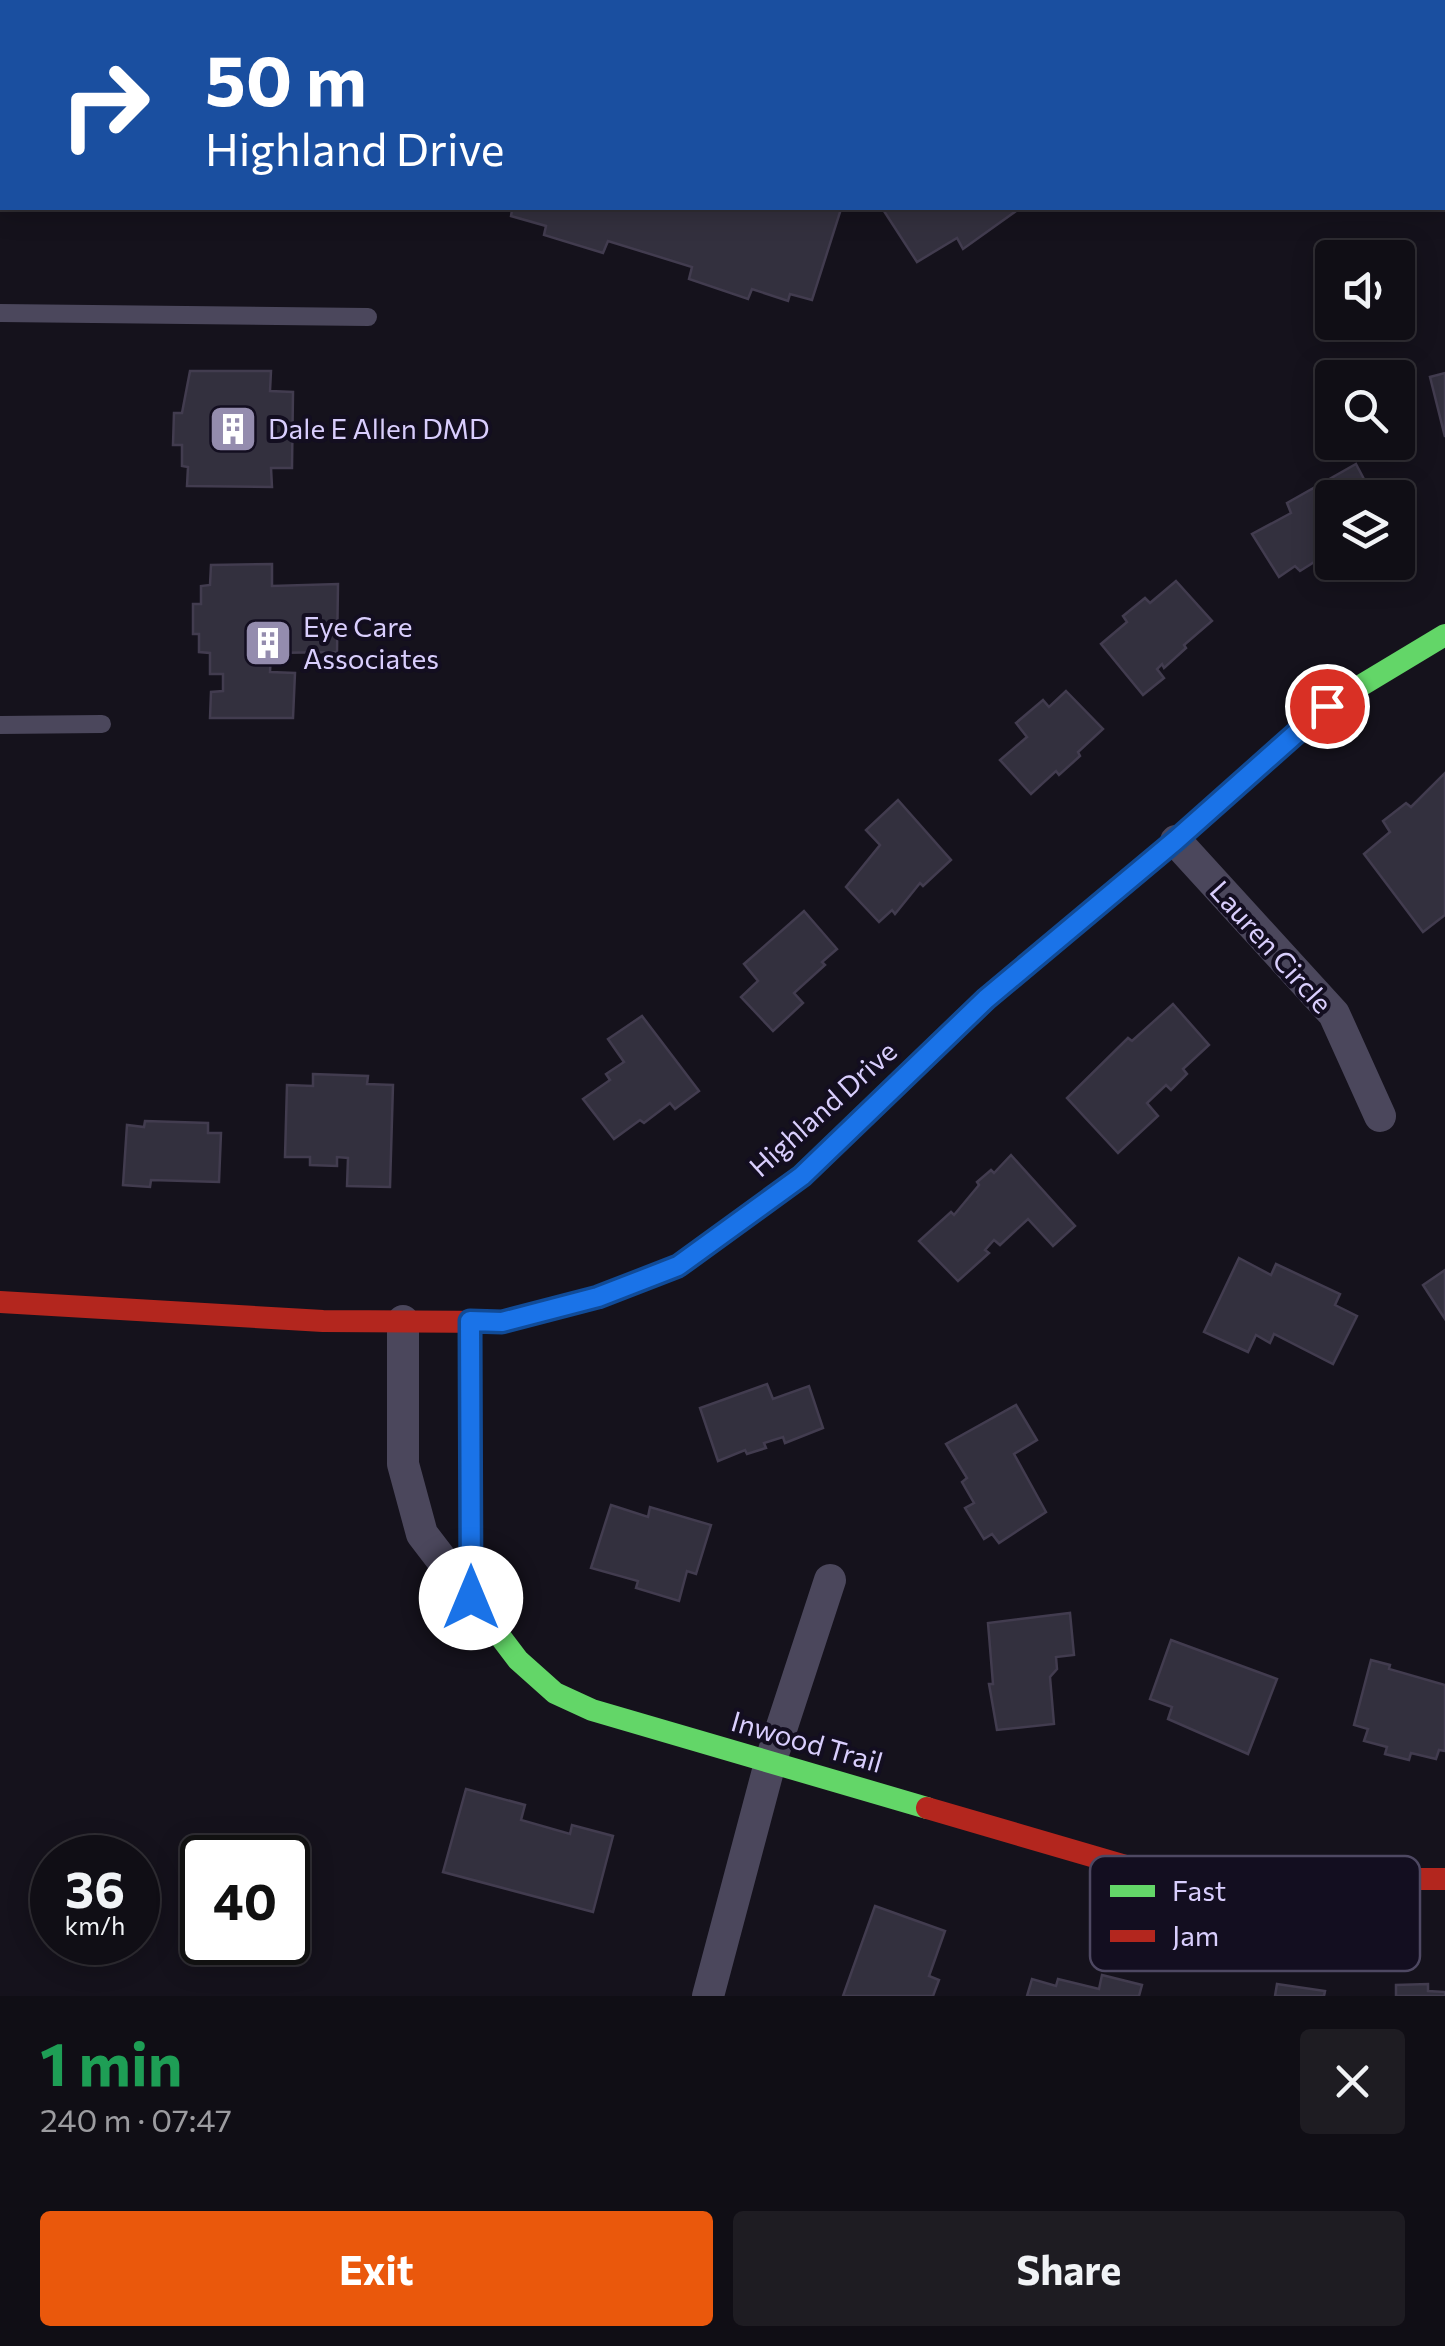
<!DOCTYPE html>
<html lang="en">
<head>
<meta charset="utf-8">
<style>
	body { margin:0; font-family:Commissioner,sans-serif; background:#1e1c22; color:#f1f3f6; height:100vh; display:flex; flex-direction:column; font-size:38px; white-space:nowrap }
	* { box-sizing:border-box; margin:0 }
	p { font-size:32px; color:#9c9ca0 }
	.icon { flex:none; width:55px; height:55px; fill:none; stroke:currentColor; stroke-width:2; stroke-linecap:round; stroke-linejoin:round }
	.map { position:relative; height:1996px; overflow:hidden }
	.details { display:flex; flex-direction:column; background:#100e15; flex:1 }
	.details>* { flex:none }
	.top-card { position:absolute; left:0px; top:0px; width:1445px; height:210px; box-shadow:0 5px 25px #0003,0 0 0 2px #302e34; background:#1a4fa0; color:#fff; overflow:hidden }
	.controls { position:absolute; left:1315px; top:240px; display:grid; gap:20px }
	.controls a { display:grid; place-items:center; width:100px; height:100px; border-radius:10px; background:#100e15; box-shadow:0 5px 25px #0003,0 0 0 2px #302e34; font-size:50px }
	.speed { position:absolute; left:30px; top:1835px; display:flex; gap:20px; font-size:50px; font-weight:700; text-align:center }
	.speed>* { display:grid; place-content:center; width:130px; height:130px; border-radius:50%; background:#100e15; box-shadow:0 5px 25px #0003,0 0 0 2px #302e34; line-height:1 }
	.speed small { font-size:25px; font-weight:400 }
	.speed .limit { border:5px solid #111; border-radius:15px; background:#fff; color:#111 }
	.pin { position:absolute; display:grid; place-items:center; width:85px; height:85px; color:#fff; margin:-42px; border:5px solid #fff; border-radius:50%; box-shadow:0 2px 10px #0007 }
	.me { position:absolute; width:110px; margin:-55px; rotate:0deg; stroke-linejoin:round; filter:drop-shadow(0 0 8px #0008) }
	.turn { display:flex; align-items:center; gap:35px; height:210px; padding:0 40px; font-size:45px }
	.turn .icon { width:130px; height:130px; stroke-width:2.5 }
	.turn b { display:block; font-size:70px; line-height:85px }
	.round { display:grid; place-items:center; flex:none; width:105px; height:105px; border-radius:10px; background:#1e1c22 }
	.summary { display:flex; align-items:center; justify-content:space-between; height:170px; padding:0 40px }
	h1 { font-size:60px; font-weight:700; line-height:75px; color:#1e9e55 }
	.action { display:flex; gap:20px; margin-top:auto; padding:20px 40px }
	.action a { flex:1; height:115px; border-radius:10px; background:#ea580c; color:#fff; font-size:40px; font-weight:700; line-height:115px; text-align:center }
	.action a+a { background:#1e1c22; color:#f1f3f6 }
	.map>svg:first-child { display:block }
	.building { fill:#33303e; stroke:#423c4f; stroke-width:2.5 }
	.lines { fill:none; stroke-linecap:round; stroke-linejoin:round }
	.lane { stroke:#4b475c; stroke-width:18 }
	.street { stroke:#4b475c; stroke-width:32 }
	.fast { stroke:#63d668; stroke-width:22 }
	.jam { stroke:#b3261e; stroke-width:22 }
	.route-casing { stroke:#114b97; stroke-width:25 }
	.route { stroke:#1a73e8; stroke-width:18 }
	.labels { text-anchor:middle; stroke-width:8; stroke-linejoin:round; paint-order:stroke }
	.poi-label { font-size:28px; fill:#d9cefd; stroke:#130e20; text-anchor:start }
	.street-label { font-size:28px; fill:#d9cefd; stroke:#130e20 }
	.key { fill:#130e20; stroke:#4e4862; stroke-width:2.5 }
	.key-label { font-size:28px; fill:#d9cefd }
</style>
</head>
<body>
<div class="map">
<svg width="1445" height="1996" viewBox="0 0 1445 1996">
	<rect width="100%" height="100%" fill="#15121c"/>
	<g class="building">
		<polygon points="85,0 191,0 85,2"/>
		<polygon points="1049,0 1154,0 1048,2"/>
		<polygon points="502,208 835,208 841,209 812,300 790,294 788,301 752,289 748,299 689,279 692,267 608,241 603,253 544,235 546,226 511,216 512,210"/>
		<polygon points="882,208 1013,208 1016,211 963,249 957,238 917,262"/>
		<polygon points="190,371 271,371 270,391 293,392 292,468 271,468 272,487 187,486 188,467 182,466 182,445 173,445 174,413 182,413"/>
		<polygon points="1445,373 1445,437 1430,377"/>
		<polygon points="1356,464 1374,498 1332,498 1332,543 1319,552 1322,557 1300,571 1295,566 1279,577 1252,534 1291,513 1287,503"/>
		<polygon points="272,564 272,586 338,584 337,652 271,653 270,672 295,673 293,718 210,718 211,692 223,691 223,674 210,674 210,653 199,652 199,634 193,634 193,604 201,604 201,586 210,585 211,565"/>
		<polygon points="1176,581 1212,621 1184,645 1186,648 1164,668 1162,664 1157,669 1164,678 1143,695 1101,644 1127,622 1123,616 1145,598 1150,603"/>
		<polygon points="1066,691 1103,729 1078,752 1080,756 1059,775 1056,771 1031,794 1000,760 1027,737 1016,723 1043,700 1049,707"/>
		<polygon points="1445,773 1445,915 1423,932 1364,854 1390,832 1383,821 1406,803 1411,807"/>
		<polygon points="898,800 951,860 923,886 920,883 895,914 892,910 879,922 846,887 880,845 866,830"/>
		<polygon points="804,911 837,949 822,962 825,965 794,993 803,1003 773,1031 741,997 758,981 744,964"/>
		<polygon points="1173,1004 1209,1045 1183,1069 1187,1074 1171,1090 1166,1085 1147,1103 1158,1116 1118,1153 1067,1098 1128,1038 1132,1041"/>
		<polygon points="642,1016 699,1091 675,1109 670,1103 644,1123 640,1120 614,1139 583,1099 610,1080 606,1074 624,1062 608,1039"/>
		<polygon points="313,1074 368,1076 367,1084 393,1085 390,1187 347,1186 348,1158 337,1157 337,1166 310,1165 310,1157 285,1157 287,1085 313,1086"/>
		<polygon points="145,1121 208,1123 208,1133 221,1133 219,1182 151,1180 150,1187 123,1185 127,1125 144,1127"/>
		<polygon points="1011,1155 1075,1226 1053,1246 1028,1219 1000,1245 994,1240 985,1250 989,1253 958,1281 919,1241 951,1212 954,1215 979,1185 977,1182 991,1170 994,1173"/>
		<polygon points="1239,1258 1271,1275 1276,1264 1340,1294 1335,1305 1357,1316 1333,1364 1274,1334 1270,1343 1256,1335 1248,1352 1204,1332"/>
		<polygon points="1445,1270 1445,1319 1423,1285"/>
		<polygon points="767,1384 773,1399 809,1386 823,1428 785,1443 783,1437 764,1443 766,1448 747,1454 745,1450 718,1461 700,1408"/>
		<polygon points="1016,1405 1037,1440 1014,1454 1046,1512 999,1543 992,1534 984,1539 965,1508 974,1503 962,1482 967,1478 946,1444"/>
		<polygon points="611,1505 648,1517 650,1507 711,1525 696,1574 687,1571 679,1601 636,1588 638,1581 591,1568"/>
		<polygon points="1070,1613 1074,1655 1056,1657 1057,1669 1050,1677 1054,1724 997,1730 989,1684 993,1684 988,1623"/>
		<polygon points="1171,1640 1277,1679 1248,1754 1168,1719 1172,1707 1150,1699"/>
		<polygon points="1371,1660 1390,1665 1389,1669 1445,1685 1445,1751 1439,1750 1436,1759 1411,1753 1409,1760 1385,1754 1387,1747 1364,1741 1368,1729 1354,1725"/>
		<polygon points="466,1789 525,1805 521,1820 570,1834 572,1825 613,1836 593,1912 443,1872"/>
		<polygon points="875,1906 945,1931 929,1976 939,1980 933,1996 843,1996"/>
		<polygon points="1102,1975 1142,1985 1139,1996 1027,1996 1032,1979 1056,1986 1058,1979 1099,1989"/>
		<polygon points="1277,1984 1325,1991 1324,1996 1275,1996"/>
		<polygon points="1428,1984 1428,1991 1445,1992 1445,1996 1396,1996 1396,1985"/>
	</g>
	<g class="lines">
		<g class="lane">
			<polyline points="0,313 368,317"/>
			<polyline points="0,725 102,724"/>
		</g>
		<g class="street">
			<polyline points="1176,841 1334,1014 1380,1116"/>
			<polyline points="403,1321 403,1464 422,1534 471,1598"/>
			<polyline points="708,1996 770,1763 830,1580"/>
		</g>
		<g class="fast">
			<polyline points="749,1214 802,1175 985,999 1176,841 1327,706 1445,635"/>
			<polyline points="470,1321 471,1598 518,1660 555,1693 592,1710 927,1808"/>
		</g>
		<g class="jam">
			<polyline points="0,1302 323,1321 502,1322 597,1297 678,1266 749,1214"/>
			<polyline points="927,1808 1143,1871 1230,1879 1445,1879"/>
		</g>
	</g>
	<g class="lines">
		<g class="route-casing">
			<polyline id="route" points="471,1598 470,1321 502,1322 598,1297 678,1266 802,1176 986,999 1176,840 1327,706"/>
		</g>
		<use href="#route" class="route"/>
	</g>
	<defs>
		<g id="building-square" transform="scale(2.5)"><rect x="-9" y="-9" width="18" height="18" rx="4" fill="#948cae" stroke="#130e20"/><path d="M-4-6H4V6H1V3H-1V6H-4ZM-2.5-4.3h1.7v1.8h-1.7ZM.8-4.3h1.7v1.8H.8ZM-2.5-1h1.7V.8h-1.7ZM.8-1h1.7V.8H.8Z" fill="#fff"/></g>
	</defs>
	<g fill-rule="evenodd">
		<use href="#building-square" x="233" y="429"/>
		<use href="#building-square" x="268" y="643"/>
	</g>
	<g class="labels">
		<g class="poi-label">
			<text x="268" y="439">Dale E Allen DMD</text>
			<text x="303" y="637">Eye Care<tspan x="303" dy="32">Associates</tspan></text>
		</g>
		<g class="street-label">
			<text transform="translate(1271 947) rotate(48)" y="10">Lauren Circle</text>
			<text transform="translate(823 1109) rotate(-42)" y="10">Highland Drive</text>
			<text transform="translate(807 1742) rotate(16)" y="10">Inwood Trail</text>
		</g>
	</g>
	<rect x="1090" y="1856" width="330" height="115" rx="15" class="key"/>
	<rect x="1110" y="1885" width="45" height="12" fill="#63d668"/>
	<rect x="1110" y="1930" width="45" height="12" fill="#b3261e"/>
	<g class="key-label">
		<text x="1172" y="1901">Fast</text>
		<text x="1172" y="1946">Jam</text>
	</g>
</svg>
<div class="controls">
<a><svg class="icon" aria-label="sound" viewBox="0 0 24 24"><path d="M4 9h4l5-4v14l-5-4H4zM17 9q2 3 0 6"/></svg></a>
<a><svg class="icon" aria-label="search" viewBox="0 0 24 24"><circle cx="10" cy="10" r="6"/><path d="M15 15l6 6"/></svg></a>
<a><svg class="icon" aria-label="layers" viewBox="0 0 24 24"><path d="M12 4l9 5-9 5-9-5zM3 14l9 5 9-5"/></svg></a>
</div>
<div class="speed"><div>36<small>km/h</small></div><div class="limit">40</div></div>
<div class="pin" style="left:1327px;top:706px;background:#d93025"><svg class="icon" aria-label="arrive" viewBox="0 0 24 24"><path d="M6 21V4h12l-3 4 3 4H6"/></svg></div>
<svg class="me" style="left:471px;top:1598px" viewBox="-20 -20 40 40"><circle r="19" fill="#fff"/><path d="M0-13L10 11 0 6-10 11z" fill="#1a73e8"/></svg>
<div class="top-card">
<div class="turn"><svg class="icon" aria-label="right" viewBox="0 0 24 24"><path d="M7 20v-9h11M14 6l5 5-5 5"/></svg><div><b>50 m</b>Highland Drive</div></div>
</div>
</div>
<section class="details">
<div class="summary"><div><h1>1 min</h1><p>240 m · 07:47</p></div><a class="round"><svg class="icon" aria-label="close" viewBox="0 0 24 24"><path d="M6 6l12 12M18 6L6 18"/></svg></a></div>
<div class="action"><a>Exit</a><a>Share</a></div>
</section>
</body>
</html>
